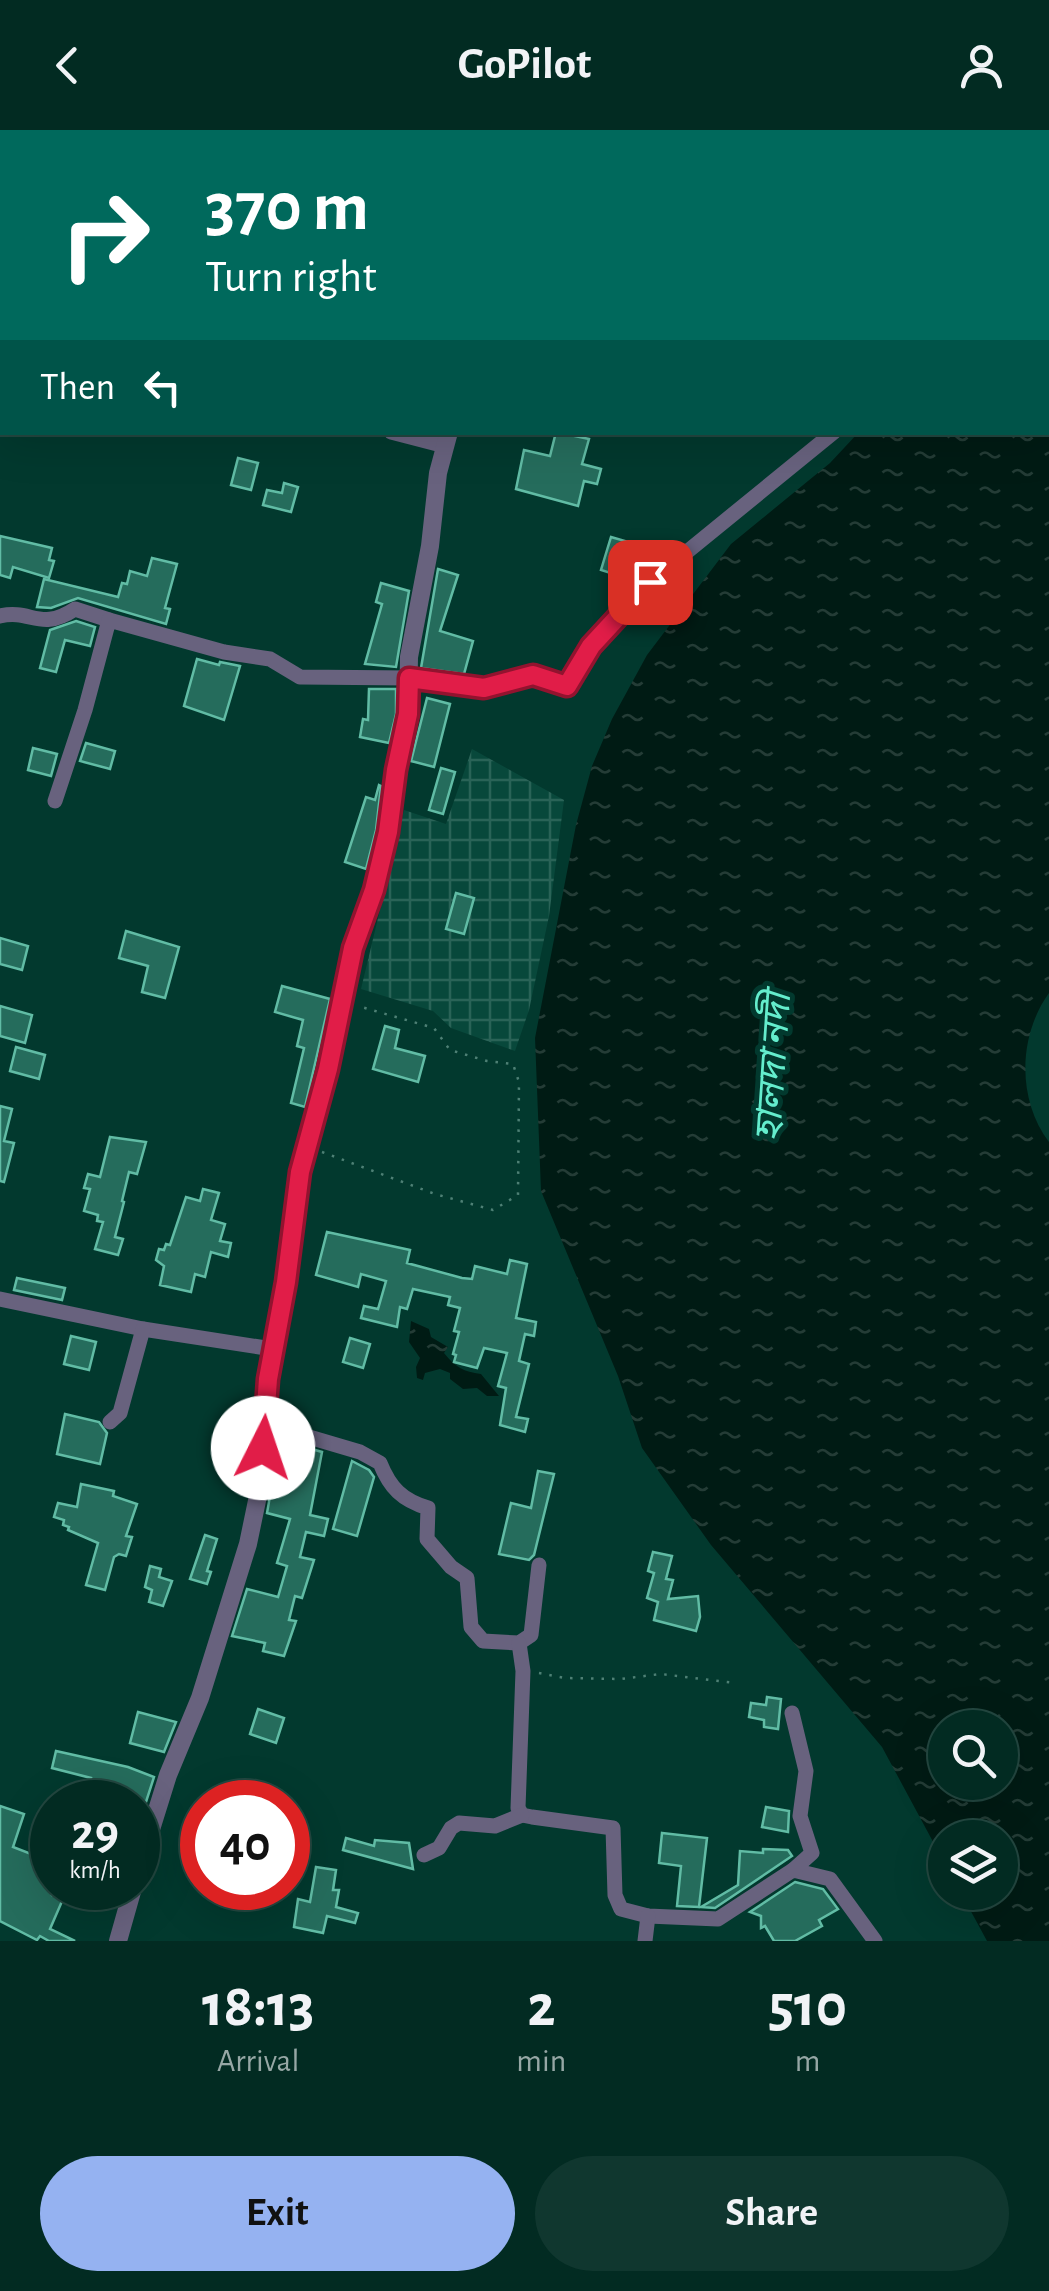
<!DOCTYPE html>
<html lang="en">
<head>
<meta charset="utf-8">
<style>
	body { margin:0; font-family:"Alegreya Sans","Noto Sans Bengali",sans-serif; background:#10372f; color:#f1f3f6; height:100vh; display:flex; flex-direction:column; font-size:38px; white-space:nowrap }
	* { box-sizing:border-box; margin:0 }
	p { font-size:32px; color:#96a7a5 }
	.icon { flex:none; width:55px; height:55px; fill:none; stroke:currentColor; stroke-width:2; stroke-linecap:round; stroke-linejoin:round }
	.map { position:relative; height:1811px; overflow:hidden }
	.sheet { display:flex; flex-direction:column; background:#022b22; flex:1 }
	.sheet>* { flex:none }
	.hud { position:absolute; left:0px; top:0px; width:1050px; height:305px; box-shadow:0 10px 40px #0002,0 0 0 2px #234740; background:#00695c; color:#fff; overflow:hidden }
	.controls { position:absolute; left:928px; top:1580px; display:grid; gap:20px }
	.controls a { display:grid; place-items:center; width:90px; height:90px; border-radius:50%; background:#022b22; box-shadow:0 10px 40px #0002,0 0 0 2px #234740; font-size:50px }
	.speed { position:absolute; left:30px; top:1650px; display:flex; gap:20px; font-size:50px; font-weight:700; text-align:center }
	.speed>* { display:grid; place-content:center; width:130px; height:130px; border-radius:50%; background:#022b22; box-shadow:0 10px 40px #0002,0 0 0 2px #234740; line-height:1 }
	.speed small { font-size:25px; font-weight:400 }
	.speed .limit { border:15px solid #d22; background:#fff; color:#111 }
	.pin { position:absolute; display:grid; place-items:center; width:85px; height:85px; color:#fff; margin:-42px; border-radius:20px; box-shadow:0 5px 15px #0006 }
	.me { position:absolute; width:110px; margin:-55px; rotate:4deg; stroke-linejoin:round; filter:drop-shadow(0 0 8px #0008) }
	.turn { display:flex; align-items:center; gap:35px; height:210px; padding:0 40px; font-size:45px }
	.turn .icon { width:130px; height:130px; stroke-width:2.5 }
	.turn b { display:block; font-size:70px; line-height:85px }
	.then { display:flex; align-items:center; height:95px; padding:0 40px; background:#0003; gap:20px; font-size:38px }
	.eta { display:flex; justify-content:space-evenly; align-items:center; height:170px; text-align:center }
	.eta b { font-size:60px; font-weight:600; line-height:70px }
	.primary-button { display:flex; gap:20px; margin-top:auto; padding:20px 40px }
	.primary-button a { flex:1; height:115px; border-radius:60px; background:#95b2f1; color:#111; font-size:40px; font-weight:600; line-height:115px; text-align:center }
	.primary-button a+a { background:#10372f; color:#f1f3f6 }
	header { display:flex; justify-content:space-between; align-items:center; height:130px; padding:0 40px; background:#022b22; font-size:45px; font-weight:600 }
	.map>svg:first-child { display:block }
	.industrial { fill:url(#industrial-grid) }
	.water { fill:url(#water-ripples); fill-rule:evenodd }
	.building { fill:#256c5c; stroke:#61bca5; stroke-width:2.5 }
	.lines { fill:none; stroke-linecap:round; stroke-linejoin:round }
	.path { stroke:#4e8075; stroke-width:2.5; stroke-dasharray:2.5 8; stroke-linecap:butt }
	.minor { stroke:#68627e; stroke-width:15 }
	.tertiary { stroke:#68627e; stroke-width:18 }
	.route-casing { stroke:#92132f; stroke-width:25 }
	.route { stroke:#e11d48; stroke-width:18 }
	.labels { text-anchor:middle; stroke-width:10; stroke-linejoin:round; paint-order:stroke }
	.water-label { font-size:38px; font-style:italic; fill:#64edcd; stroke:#02392e }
</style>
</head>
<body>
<header><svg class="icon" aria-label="back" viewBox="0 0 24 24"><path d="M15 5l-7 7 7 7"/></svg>GoPilot<svg class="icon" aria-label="person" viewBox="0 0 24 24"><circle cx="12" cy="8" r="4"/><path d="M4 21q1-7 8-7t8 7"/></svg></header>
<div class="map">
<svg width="1049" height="1811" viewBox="0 0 1049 1811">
	<defs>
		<pattern id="industrial-grid" width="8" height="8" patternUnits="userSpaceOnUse" patternTransform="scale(2.5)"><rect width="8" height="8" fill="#08483b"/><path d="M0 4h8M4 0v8" fill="none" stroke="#2a6357"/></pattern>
		<pattern id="water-ripples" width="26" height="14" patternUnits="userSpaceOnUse" patternTransform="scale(2.5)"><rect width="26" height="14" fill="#001b14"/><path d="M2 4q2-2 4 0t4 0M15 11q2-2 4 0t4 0" fill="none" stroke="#243c36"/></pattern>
	</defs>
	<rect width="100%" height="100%" fill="#02392e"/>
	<polygon class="industrial" points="472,619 564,670 549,786 529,880 515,921 451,898 433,881 361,859 404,680 446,694"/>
	<g class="water">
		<path d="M1049,73v790c-31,43 -32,107 0,149v799h-62l-26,-48 39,-1v-54h-55v26l-63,-117 -171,-202 -69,-97 -24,-72 -77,-185 -6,-153 41,-213 16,-59 20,-47 35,-64 84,-111 99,-81 28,-30 190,-1zM945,1598h55v54h-55z"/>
		<path d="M411,1191l18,8 2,8 17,10 -4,6c11,14 20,19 37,21l18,22h-12l-10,-8 -14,1 -13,-10v-6l-10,-4 -15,4 -2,7 -6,-2 -1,-11 4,-9 -11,-16z"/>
	</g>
	<g class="building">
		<polygon points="556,302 589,309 582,334 601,339 597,354 584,351 578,376 516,359 524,320 550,326"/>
		<polygon points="238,328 258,333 251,360 231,355"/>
		<polygon points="284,353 298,357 291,382 263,375 267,360 282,363"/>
		<polygon points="0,406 52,418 49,430 54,431 49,448 13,437 10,448 0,445"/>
		<polygon points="611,407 632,413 626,433 631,435 626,448 601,440"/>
		<polygon points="152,428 177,434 165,478 170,479 166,494 78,468 51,478 37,477 44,449 118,467 122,453 127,454 130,441 147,446"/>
		<polygon points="438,439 458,445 440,501 473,511 464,544 421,538"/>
		<polygon points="381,453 409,461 396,537 365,534 382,474 376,472"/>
		<polygon points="76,491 95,497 90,516 65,510 56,542 40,538 50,500"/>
		<polygon points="197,529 219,535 220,532 240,536 224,590 184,576"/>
		<polygon points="369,559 396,559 396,584 389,613 360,607 363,589 368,590"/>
		<polygon points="427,568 450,574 434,637 411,631"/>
		<polygon points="86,613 115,621 110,639 80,631"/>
		<polygon points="33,618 57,624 51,646 28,640"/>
		<polygon points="441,638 455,642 443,684 429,680"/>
		<polygon points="379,655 381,656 376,700 366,739 345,732 366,667 375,670"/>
		<polygon points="456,763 474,768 464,804 446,799"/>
		<polygon points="126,801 179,817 165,868 142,862 148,836 119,828"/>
		<polygon points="0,808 28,816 22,840 0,834"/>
		<polygon points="282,856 330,869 305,977 291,973 304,918 297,916 303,890 275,882"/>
		<polygon points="0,876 32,885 25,913 0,906"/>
		<polygon points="385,896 399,900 395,918 425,926 418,952 373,939"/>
		<polygon points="16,917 45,925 39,949 10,941"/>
		<polygon points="0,976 12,979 4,1011 14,1013 4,1052 0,1051"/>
		<polygon points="110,1007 146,1012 137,1044 129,1042 122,1071 124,1072 115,1107 123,1109 118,1125 95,1119 103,1092 97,1091 98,1085 84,1081 90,1059 84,1058 88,1044 100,1047"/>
		<polygon points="203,1059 219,1063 211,1090 225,1094 220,1111 231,1113 228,1127 211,1122 205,1147 195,1144 191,1162 160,1155 164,1136 156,1130 159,1119 164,1120 166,1114 170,1115 186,1067 200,1071"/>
		<polygon points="327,1102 410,1120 407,1133 462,1148 472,1149 475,1136 507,1144 510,1130 527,1134 516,1188 536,1192 534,1206 525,1204 519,1231 529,1234 516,1287 528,1289 525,1302 500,1295 506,1258 498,1256 507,1223 484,1218 477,1238 454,1232 456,1225 453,1224 459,1202 454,1201 460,1178 448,1175 450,1167 413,1159 407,1179 400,1177 397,1197 361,1188 364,1176 378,1179 386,1151 361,1144 358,1157 316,1145"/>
		<polygon points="17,1148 65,1158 62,1170 14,1160"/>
		<polygon points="71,1206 96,1212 89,1240 64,1234"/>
		<polygon points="350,1208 370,1214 363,1238 343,1232"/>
		<polygon points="65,1284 99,1292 107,1303 100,1334 57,1324"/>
		<polygon points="280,1310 322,1322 310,1385 328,1389 324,1406 306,1402 300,1427 314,1430 302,1468 295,1466 289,1490 296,1491 284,1526 263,1521 265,1513 232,1506 247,1459 278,1467 287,1436 277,1433 290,1389 267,1383"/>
		<polygon points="352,1331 369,1340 374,1347 357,1406 333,1399"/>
		<polygon points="538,1341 554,1344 534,1425 529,1430 499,1424 511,1373 531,1378"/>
		<polygon points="81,1354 114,1361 113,1366 137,1374 126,1406 132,1407 126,1426 119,1424 114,1427 105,1460 86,1455 98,1413 68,1400 69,1397 63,1395 64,1390 54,1387 58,1373 77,1377"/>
		<polygon points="205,1405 217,1409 207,1441 211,1442 207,1454 190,1449"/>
		<polygon points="653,1422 672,1426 666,1449 673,1450 668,1469 698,1466 700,1487 696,1501 654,1490 658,1472 647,1468 654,1443 648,1441"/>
		<polygon points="150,1436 161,1439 159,1447 172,1451 163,1476 149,1472 152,1460 145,1457"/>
		<polygon points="767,1567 781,1569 778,1599 764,1597 764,1590 749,1587 751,1573 766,1575"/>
		<polygon points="258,1579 284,1588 276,1613 250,1604"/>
		<polygon points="138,1582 176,1592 164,1622 130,1613"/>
		<polygon points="56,1621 128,1637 154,1647 146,1672 123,1672 125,1668 89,1656 91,1648 52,1638"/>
		<polygon points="0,1676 24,1684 13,1717 52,1732 52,1765 63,1769 50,1799 75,1811 49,1811 40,1806 37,1810 0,1791"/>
		<polygon points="766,1677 789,1681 788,1702 762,1697"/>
		<polygon points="662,1703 707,1708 699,1777 677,1776 681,1736 659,1733"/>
		<polygon points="346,1708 374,1716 375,1710 409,1713 413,1739 343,1720"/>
		<polygon points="763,1719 788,1720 792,1726 715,1778 701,1777 738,1755 740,1721 763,1723"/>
		<polygon points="316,1737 336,1740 333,1760 339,1760 336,1777 358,1783 355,1793 327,1786 323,1803 294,1797 298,1769 310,1772"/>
		<polygon points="795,1752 823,1759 838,1779 819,1790 822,1796 795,1811 774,1811 765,1796 761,1798 761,1786 750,1782"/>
	</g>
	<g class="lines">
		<g class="path">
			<polyline points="322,1022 435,1064 493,1080 518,1065 519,952 513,934 487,931 450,920 434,898 358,876"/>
			<polyline points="539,1543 565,1548 620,1549 661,1544 736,1553"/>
		</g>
		<g class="minor">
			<polyline points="599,2 600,0"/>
			<polyline points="0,151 2,152"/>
			<polyline points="391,302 445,316"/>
			<path d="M0,486c32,-7 40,16 75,-7l34,11"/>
			<polyline points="55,671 85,580 109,490 224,522 270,529 300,547 409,548 484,558 533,545 567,556 591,517 650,452 834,302"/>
			<polyline points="0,1169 143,1199 272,1219"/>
			<polyline points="110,1292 120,1283 143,1199"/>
			<path d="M265,1294l95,28 20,11c10,25 22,37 48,45l-1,31 24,28 16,11 4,49 12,14 36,2 12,-8 8,-70"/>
			<polyline points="519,1513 523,1541 518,1678 522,1685 532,1687 613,1698 615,1765 621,1779 648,1786 718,1789 793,1740 830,1749 875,1811"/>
			<polyline points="792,1583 806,1641 800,1686 812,1723 793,1740"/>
			<polyline points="424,1725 439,1718 451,1698 459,1693 495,1696 522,1685"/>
			<polyline points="645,1811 648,1786"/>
		</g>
		<g class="tertiary">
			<polyline points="414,2 415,0"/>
			<polyline points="138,1741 168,1645 200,1568 248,1414 259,1361 267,1249 287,1152 301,1041 328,939 353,818 374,760 388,702 396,640 408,585 409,527 430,416 438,343 449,302"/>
			<polyline points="118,1811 133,1758"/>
		</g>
	</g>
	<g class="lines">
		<g class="route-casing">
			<polyline id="route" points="263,1318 268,1249 286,1152 300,1042 328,939 353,818 374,760 388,702 396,640 408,584 409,548 484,558 533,545 567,556 591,516 650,452"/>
		</g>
		<use href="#route" class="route"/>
	</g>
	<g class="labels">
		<g class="water-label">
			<text transform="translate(772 937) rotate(-86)" y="13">হালদা নদী</text>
		</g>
	</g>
</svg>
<div class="controls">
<a><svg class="icon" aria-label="search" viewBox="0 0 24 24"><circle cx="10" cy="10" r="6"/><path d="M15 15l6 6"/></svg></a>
<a><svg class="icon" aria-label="layers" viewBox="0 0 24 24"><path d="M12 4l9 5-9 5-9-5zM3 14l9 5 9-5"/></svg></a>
</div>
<div class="speed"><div>29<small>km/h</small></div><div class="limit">40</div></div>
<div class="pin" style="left:650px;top:452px;background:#d93025"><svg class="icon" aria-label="arrive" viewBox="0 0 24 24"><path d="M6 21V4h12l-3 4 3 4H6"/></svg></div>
<svg class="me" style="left:263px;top:1318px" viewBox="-20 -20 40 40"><circle r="19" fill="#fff"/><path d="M0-13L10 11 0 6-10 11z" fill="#e11d48"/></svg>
<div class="hud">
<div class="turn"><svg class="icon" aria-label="right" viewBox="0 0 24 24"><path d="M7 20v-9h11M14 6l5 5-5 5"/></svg><div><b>370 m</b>Turn right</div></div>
<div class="then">Then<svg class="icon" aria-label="left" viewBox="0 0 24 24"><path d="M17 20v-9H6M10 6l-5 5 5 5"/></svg></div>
</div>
</div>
<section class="sheet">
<div class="eta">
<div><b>18:13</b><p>Arrival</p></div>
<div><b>2</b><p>min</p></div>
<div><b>510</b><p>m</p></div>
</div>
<div class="primary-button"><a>Exit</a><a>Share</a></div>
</section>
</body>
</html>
